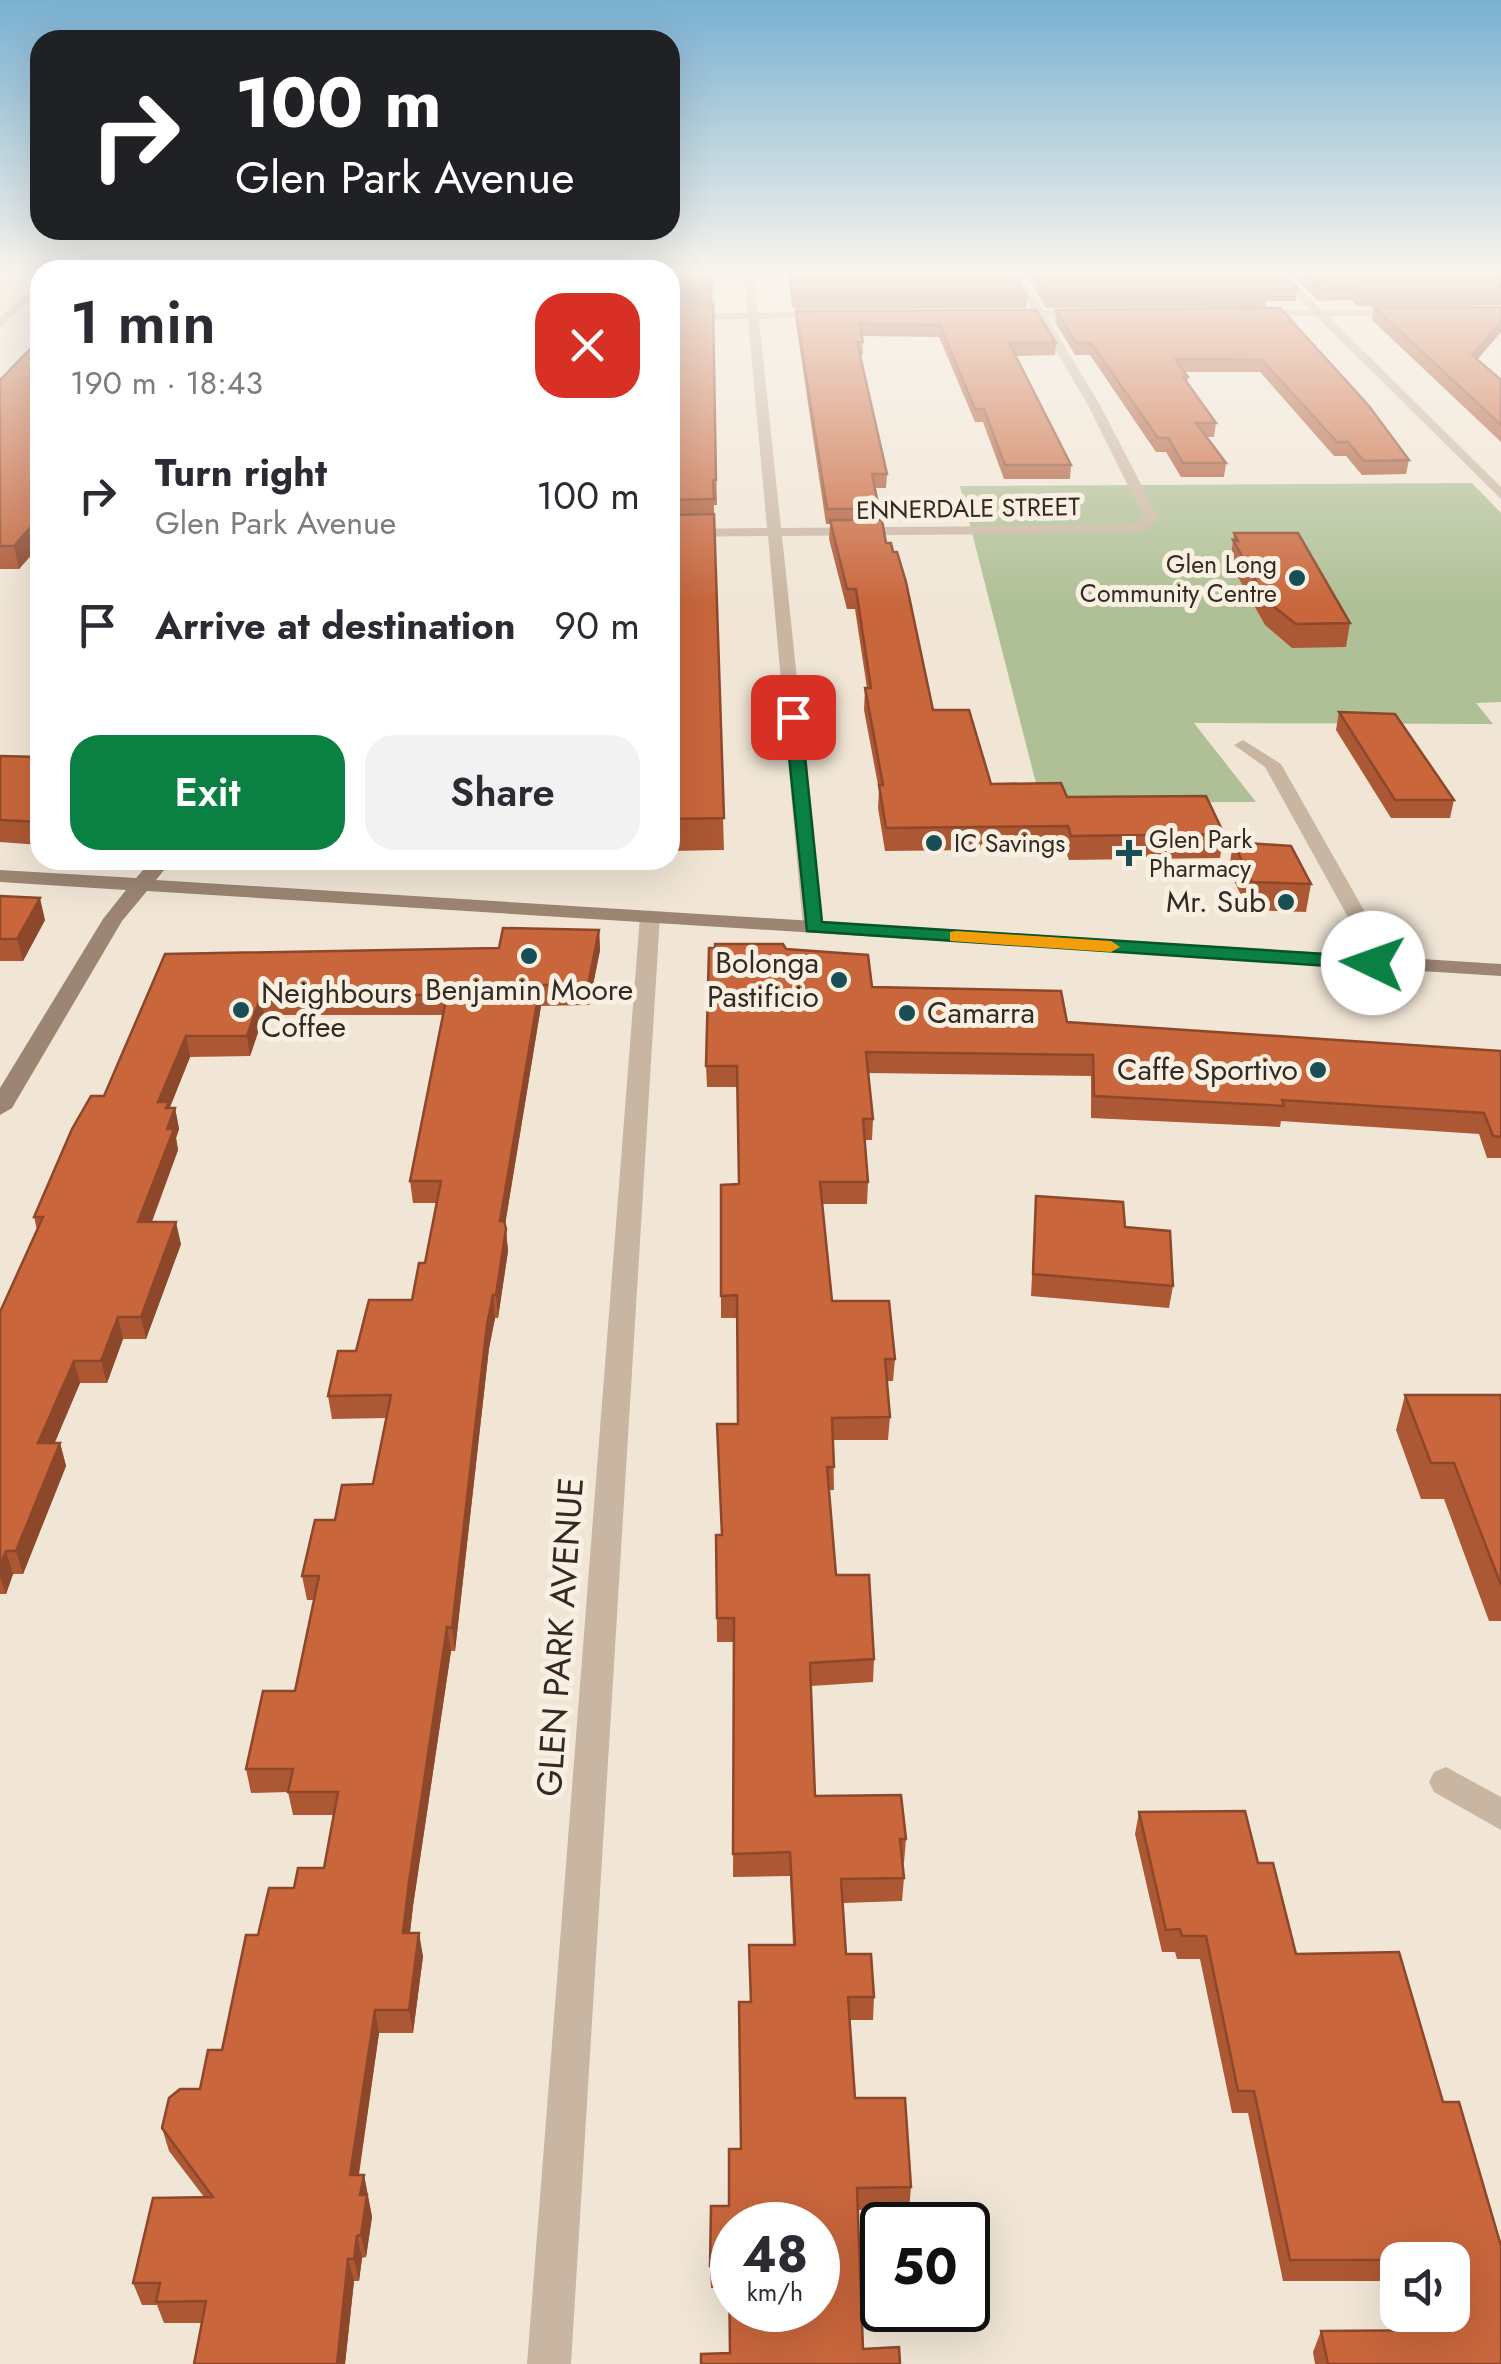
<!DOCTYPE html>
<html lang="en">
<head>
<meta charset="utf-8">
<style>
	body { margin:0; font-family:Jost,sans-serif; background:#f2f2f3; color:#2b2b33; height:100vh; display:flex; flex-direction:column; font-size:38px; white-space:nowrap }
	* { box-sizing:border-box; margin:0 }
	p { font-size:32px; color:#7c7c81 }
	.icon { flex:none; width:55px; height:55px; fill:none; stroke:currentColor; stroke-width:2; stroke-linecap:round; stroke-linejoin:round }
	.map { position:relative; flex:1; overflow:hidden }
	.drawer { position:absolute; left:30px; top:260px; width:650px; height:610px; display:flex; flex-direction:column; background:#fff; border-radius:30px; box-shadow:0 10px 40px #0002 }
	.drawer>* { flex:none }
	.banner { position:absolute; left:30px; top:30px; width:650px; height:210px; border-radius:30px; box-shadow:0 10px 40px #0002; background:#202124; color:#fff; overflow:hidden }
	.controls { position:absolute; left:1380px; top:2242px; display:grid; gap:20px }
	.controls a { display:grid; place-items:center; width:90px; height:90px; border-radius:20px; background:#fff; box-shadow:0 10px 40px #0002; font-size:50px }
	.speed { position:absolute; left:710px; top:2202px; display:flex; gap:20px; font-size:50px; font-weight:700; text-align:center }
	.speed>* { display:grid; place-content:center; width:130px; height:130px; border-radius:50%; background:#fff; box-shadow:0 10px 40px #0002; line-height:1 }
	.speed small { font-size:25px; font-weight:400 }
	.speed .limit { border:5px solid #111; border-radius:15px; background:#fff; color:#111 }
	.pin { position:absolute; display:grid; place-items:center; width:85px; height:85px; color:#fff; margin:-42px; border-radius:20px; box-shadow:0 5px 15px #0006 }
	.me { position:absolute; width:110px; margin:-55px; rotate:273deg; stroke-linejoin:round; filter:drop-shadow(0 0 8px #0008) }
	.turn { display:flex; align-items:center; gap:35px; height:210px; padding:0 40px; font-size:45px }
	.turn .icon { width:130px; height:130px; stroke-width:2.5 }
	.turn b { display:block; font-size:70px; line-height:85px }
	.round { display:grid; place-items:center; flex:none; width:105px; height:105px; border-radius:30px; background:#f2f2f3 }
	.summary { display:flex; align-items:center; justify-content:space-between; height:170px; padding:0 40px }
	h1 { font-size:60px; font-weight:600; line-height:75px }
	.button { display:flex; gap:20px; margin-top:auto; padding:20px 40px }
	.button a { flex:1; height:115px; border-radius:30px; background:#0b8043; color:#fff; font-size:40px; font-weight:600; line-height:115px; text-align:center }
	.button a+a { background:#f2f2f3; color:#2b2b33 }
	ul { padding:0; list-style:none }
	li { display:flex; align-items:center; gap:30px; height:130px; padding:0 40px }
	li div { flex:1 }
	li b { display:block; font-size:38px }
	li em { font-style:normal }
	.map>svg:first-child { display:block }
	.green { fill:#afc096 }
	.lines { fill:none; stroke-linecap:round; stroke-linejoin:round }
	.street { fill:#c9b6a2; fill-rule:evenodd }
	.secondary { fill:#9c8573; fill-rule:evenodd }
	.wall { fill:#ad5834 }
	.shaded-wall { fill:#8d472a }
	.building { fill:#c9663c; stroke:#8d472a; stroke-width:2.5; fill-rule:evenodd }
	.route { fill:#0b8043; stroke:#07532c; stroke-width:2.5 }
	.slow { fill:#f59e0b }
	.poi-dot { fill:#1a4e55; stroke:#f9f0e2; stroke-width:4 }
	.labels { text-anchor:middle; stroke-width:10; stroke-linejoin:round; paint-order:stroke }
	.far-street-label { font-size:25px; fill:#332a25; stroke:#f9f0e2 }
	.far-poi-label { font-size:25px; fill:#332a25; stroke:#f9f0e2; text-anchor:start }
	.poi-label { font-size:30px; fill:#332a25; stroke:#f9f0e2; text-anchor:end }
	.near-street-label { font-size:35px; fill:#332a25; stroke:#f9f0e2 }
</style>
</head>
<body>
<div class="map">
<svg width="1501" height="2364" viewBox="0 0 1501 2364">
	<rect width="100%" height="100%" fill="#f1e6d6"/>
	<polygon class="green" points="1472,483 1501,513 1501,702 1476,703 1493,724 1194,723 1256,802 1041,803 960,486"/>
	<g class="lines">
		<g class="street">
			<polygon points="744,274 754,274 758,313 830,312 835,315 759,319 781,528 1124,525 1136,524 1144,518 1088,405 1036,317 1000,314 1032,310 1011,274 1021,274 1043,310 1095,313 1047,317 1100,405 1159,519 1145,531 1124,533 782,536 823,927 813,933 803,927 768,536 670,537 670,529 767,528 748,319 670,320 670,314 747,313"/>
			<polygon points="1275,274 1286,274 1322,310 1409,311 1405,316 1328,316 1501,487 1501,499 1316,316 1246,315 1250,310 1310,310"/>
			<polygon points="40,282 40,291 0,327 0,318"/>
			<polygon points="1243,740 1281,764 1374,928 1384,963 1381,968 1373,969 1362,963 1354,928 1265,767 1234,745"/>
			<polygon points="650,910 660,916 571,2364 527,2364 640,916"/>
			<polygon points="1446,1767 1501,1797 1501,1830 1434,1792 1429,1782 1434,1772"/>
		</g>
		<polygon class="secondary" points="152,860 172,860 156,880 1501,964 1501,976 147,891 122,921 12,1108 0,1115 0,1088 103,919 126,890 0,882 0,870 136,878"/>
	</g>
	<g class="wall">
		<polygon points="670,274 712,274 717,505 714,505 714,514 724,850 670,851"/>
		<polygon points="788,274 1014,274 1027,296 1026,308 797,309 792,306"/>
		<polygon points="1026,274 1283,274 1298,289 1296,301 1267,301 1266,307 1046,308"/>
		<polygon points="1292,274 1501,274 1501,305 1357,306 1351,300 1318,301"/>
		<polygon points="1374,307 1501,307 1501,332 1477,359 1501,380 1501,442 1372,320"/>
		<polygon points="1280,308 1409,460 1406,474 1362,475 1346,456 1334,456 1260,372 1184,372 1188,377 1187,384 1216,423 1214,437 1206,437 1226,463 1224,477 1181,477 1166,452 1156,452 1090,355 1075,355 1055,322 1056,310"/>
		<polygon points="1036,310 1056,343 1055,355 1015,356 1071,465 1070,479 1004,479 983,422 975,422 939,337 862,336 863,355 859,355 887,474 886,488 874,488 879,509 878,520 886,543 933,710 991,784 1067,797 1224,834 1220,858 1069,860 1065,849 885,851 878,808 879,790 864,710 865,688 867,688 855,609 847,609 829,539 830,524 826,524 796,323 796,311"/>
		<polygon points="40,339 40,546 19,569 0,569 0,380"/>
		<polygon points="1234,533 1350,623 1346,647 1292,648 1265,625 1230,563"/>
		<polygon points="1339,712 1454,800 1450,818 1391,818 1336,730"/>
		<polygon points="0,756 40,757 40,845 0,842"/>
		<polygon points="1233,842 1311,884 1306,912 1248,910 1229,870"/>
		<polygon points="470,860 525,860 471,861"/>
		<polygon points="0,896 45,920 23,961 0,961"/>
		<polygon points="599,930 600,950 589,1005 541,1006 505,1225 508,1251 498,1318 495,1318 489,1348 455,1651 451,1651 413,1906 410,1933 423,1956 413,2033 379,2033 359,2175 364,2175 372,2217 366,2257 362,2258 359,2281 354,2281 345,2364 194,2364 202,2323 164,2323 157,2305 142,2305 133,2283 204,2197 169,2151 162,2128 200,2089 222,2050 258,1935 294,1888 324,1868 334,1815 293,1815 288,1792 251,1793 246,1769 295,1691 314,1600 307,1600 302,1576 335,1520 373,1484 386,1418 332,1419 328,1396 356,1351 412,1300 425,1263 437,1203 413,1203 410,1181 443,1015 264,1015 250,1056 190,1057 170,1107 175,1108 179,1129 176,1138 178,1150 152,1222 181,1244 146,1339 123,1339 107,1383 80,1383 54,1443 60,1443 66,1466 23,1574 13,1574 6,1594 0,1594 0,1312 37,1230 34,1217 104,1096 165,954 499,948"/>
		<polygon points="786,949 872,987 1067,1022 1501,1051 1501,1158 1487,1158 1479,1134 1281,1121 1280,1127 1091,1118 1091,1076 869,1073 873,1119 872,1140 864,1140 868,1182 867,1204 822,1204 832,1301 895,1359 893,1381 887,1381 890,1417 888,1440 833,1440 834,1490 829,1490 836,1575 874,1659 873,1682 811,1686 815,1796 906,1839 904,1863 902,1863 904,1878 902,1901 843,1903 846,1954 874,1997 873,2020 850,2020 855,2098 911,2187 909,2210 858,2210 730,2353 729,2288 711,2288 710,2266 729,2206 741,2149 750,2002 793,1945 790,1876 733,1877 734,1642 717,1642 716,1535 721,1535 738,1424 737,1318 721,1318 721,1185 739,1184 737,1087 707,1087 706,1066"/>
		<polygon points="1036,1196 1125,1227 1173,1286 1169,1308 1031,1296"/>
		<polygon points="1405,1395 1501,1395 1501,1621 1489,1621 1444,1499 1421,1499 1396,1430"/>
		<polygon points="1245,1811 1258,1863 1273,1863 1296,1954 1399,1952 1443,2102 1459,2102 1501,2246 1501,2364 1315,2364 1313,2352 1321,2331 1435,2330 1431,2315 1452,2315 1452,2260 1398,2260 1398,2281 1283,2281 1248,2113 1232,2113 1200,1959 1177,1959 1175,1952 1162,1952 1135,1834 1139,1812"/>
	</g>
	<g class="shaded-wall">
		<polygon points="1501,322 1501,332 1470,368 1472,355"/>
		<polygon points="34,523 38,546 19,569 14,546"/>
		<polygon points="40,898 45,920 23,961 17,939"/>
		<polygon points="599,930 600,950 589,1005 588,985"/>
		<polygon points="540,985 541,1006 502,1243 500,1221"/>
		<polygon points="261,995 264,1015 250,1056 247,1036"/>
		<polygon points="186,1036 190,1057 170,1107 172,1116 175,1108 179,1129 176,1138 178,1150 143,1244 138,1222 167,1129 158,1102"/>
		<polygon points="176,1222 181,1244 146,1339 141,1317"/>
		<polygon points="506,1229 508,1251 498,1318 496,1295"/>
		<polygon points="493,1295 495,1318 489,1348 455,1651 452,1628 487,1325"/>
		<polygon points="118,1317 123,1339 107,1383 101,1361"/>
		<polygon points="74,1361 80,1383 45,1466 38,1443"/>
		<polygon points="60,1443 66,1466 23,1574 16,1551"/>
		<polygon points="6,1551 13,1574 6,1594 0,1577 0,1565"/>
		<polygon points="447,1627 451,1651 413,1906 407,1957 403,1933 409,1882"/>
		<polygon points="419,1933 423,1956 413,2033 409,2010"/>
		<polygon points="375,2010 379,2033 355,2198 350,2175"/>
		<polygon points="364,2175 372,2217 366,2257 361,2235 360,2195"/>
		<polygon points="357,2236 362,2258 359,2281 354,2259"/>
		<polygon points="348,2259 354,2281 345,2364 337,2364"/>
	</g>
	<g class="building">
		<polygon points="670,274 712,274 713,289 670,290"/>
		<polygon points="789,274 1014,274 1027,296 797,297 792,294"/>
		<polygon points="1034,274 1283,274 1298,289 1263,289 1268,295 1047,296"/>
		<polygon points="1305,274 1501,274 1501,293 1360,294 1353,288 1320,289"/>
		<polygon points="670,303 713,303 716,480 713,480 714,499 670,500 670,332 672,329 670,329"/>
		<polygon points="1374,307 1501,307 1501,322 1472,355 1501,380 1501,425"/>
		<polygon points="1280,308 1369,406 1409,460 1364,461 1348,442 1337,442 1262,360 1175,359 1188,377 1183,377 1216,423 1196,423 1226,463 1183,463 1168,438 1158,438 1091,343 1076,343 1056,310"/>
		<polygon points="1036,310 1056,343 1009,343 1071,465 1005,465 984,409 975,409 940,325 859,324 863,342 857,342 887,474 872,474 879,509 827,509 796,311"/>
		<polygon points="40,339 40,523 34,523 14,546 0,546 0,380"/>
		<polygon points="714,514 724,818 670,819 670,515"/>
		<polygon points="830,520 882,520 886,543 891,543 893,552 897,552 906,582 933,710 969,710 991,784 1061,783 1067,797 1206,796 1224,834 1071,836 1068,826 886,828 879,785 883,785 865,688 871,688 856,589 847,589"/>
		<polygon points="1234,533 1298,533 1350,623 1296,624 1268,602 1233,540 1238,541"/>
		<polygon points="1339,712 1395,714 1454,800 1395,800"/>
		<polygon points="0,756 40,757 40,822 0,820"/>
		<polygon points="1233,842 1291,846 1311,884 1252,882"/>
		<polygon points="0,896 40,898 17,939 0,939"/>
		<polygon points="503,928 599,930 588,985 540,985 500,1221 504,1221 506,1229 496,1295 493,1295 487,1325 452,1628 447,1627 409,1882 403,1933 419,1933 409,2010 375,2010 350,2175 364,2175 360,2195 367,2195 361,2235 357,2236 354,2259 348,2259 337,2364 194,2364 206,2301 156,2302 160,2283 133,2283 153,2198 213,2197 162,2128 169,2098 180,2089 200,2089 208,2050 222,2050 246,1935 258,1935 269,1888 294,1888 298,1868 324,1868 338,1792 288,1792 293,1769 246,1769 263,1691 295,1691 319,1576 302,1576 315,1520 335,1520 342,1485 373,1484 391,1395 328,1396 338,1351 356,1351 369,1300 412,1300 419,1263 425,1263 441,1181 410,1181 447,995 261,995 247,1036 186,1036 158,1102 169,1102 166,1108 175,1108 167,1129 174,1129 138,1222 176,1222 141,1317 118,1317 101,1361 74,1361 38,1443 60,1443 16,1551 6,1551 0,1565 0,1312 43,1217 34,1217 72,1129 91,1096 104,1096 165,954 499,948"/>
		<path d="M715,944h68l3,5 82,6 4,32 189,4 6,31 434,29v86l-8,-1 -9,-23 -202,-13 2,6 -190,-10 -1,-41 -227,-3 7,67h-10l5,63h-48l12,119h57l6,58h-10l5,58 -58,1 2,49h-7l9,108h33l5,84 -64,4 5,133 86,-1 5,44h-6l4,39 -63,1 5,75h25l3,43h-26l7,101h50l6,89 -54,1 6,161 36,-2 1,17h-199v-10l29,-1 -1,-87h-19l1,-60h18v-57h12l-2,-147h12l-2,-57h46l-5,-93 -57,2 1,-236h-17l-1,-83h6l-5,-111h21l-1,-129 -16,1v-111l18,-1 -2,-118h-31l3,-118h6zM732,2225h86v85h-86z"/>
		<polygon points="1036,1196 1123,1202 1125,1227 1170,1231 1173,1286 1033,1274"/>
		<polygon points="1405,1395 1501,1395 1501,1585 1454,1463 1431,1463"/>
		<polygon points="1245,1811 1258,1863 1273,1863 1296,1954 1399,1952 1443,2102 1459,2102 1501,2246 1501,2364 1328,2364 1321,2331 1451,2330 1446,2315 1452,2315 1452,2260 1290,2260 1254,2091 1238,2091 1206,1936 1182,1936 1180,1929 1166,1930 1139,1812"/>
	</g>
	<linearGradient id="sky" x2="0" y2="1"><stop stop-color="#79b0d1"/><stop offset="0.45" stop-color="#f9f4ed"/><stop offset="1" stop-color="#f9f4ed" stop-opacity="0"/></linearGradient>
	<rect width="1501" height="605" fill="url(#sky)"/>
	<polygon class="route" points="793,713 801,717 822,922 1373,957 1383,963 1373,969 807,931 785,717"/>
	<polygon class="slow" points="956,931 1111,941 1120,947 1111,952 950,941 950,932"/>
	<g class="poi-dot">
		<circle cx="1297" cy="578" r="10"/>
		<circle cx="934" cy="843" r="10"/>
		<path d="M1124 838h10v10h10v10h-10v10h-10v-10h-10v-10h10z"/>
		<circle cx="1286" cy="902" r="10"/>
		<circle cx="529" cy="956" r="10"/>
		<circle cx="839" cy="980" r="10"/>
		<circle cx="241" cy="1010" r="10"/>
		<circle cx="907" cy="1013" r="10"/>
		<circle cx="1318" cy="1070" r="10"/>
	</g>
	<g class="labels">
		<g class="far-street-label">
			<text transform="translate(968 508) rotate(-1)" y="9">ENNERDALE STREET</text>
		</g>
		<g class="far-poi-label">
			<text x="1277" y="573" text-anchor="end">Glen Long<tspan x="1277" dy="29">Community Centre</tspan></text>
			<text x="1149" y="848">Glen Park<tspan x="1149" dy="29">Pharmacy</tspan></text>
			<text x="954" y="852">IC Savings</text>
		</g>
		<g class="poi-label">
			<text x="1266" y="912">Mr. Sub</text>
			<text x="819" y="973">Bolonga<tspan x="819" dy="34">Pastificio</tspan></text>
			<text x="529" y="1000" text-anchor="middle">Benjamin Moore</text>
			<text x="261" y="1003" text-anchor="start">Neighbours<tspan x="261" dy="34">Coffee</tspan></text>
			<text x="927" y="1023" text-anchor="start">Camarra</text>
			<text x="1298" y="1080">Caffe Sportivo</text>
		</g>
		<g class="near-street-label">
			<text transform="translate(560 1637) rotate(-86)" y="12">GLEN PARK AVENUE</text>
		</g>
	</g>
</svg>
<div class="controls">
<a><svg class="icon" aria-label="sound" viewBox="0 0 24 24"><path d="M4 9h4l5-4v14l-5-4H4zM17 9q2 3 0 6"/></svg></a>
</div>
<div class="speed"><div>48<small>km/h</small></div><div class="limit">50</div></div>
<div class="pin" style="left:793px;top:717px;background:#d93025"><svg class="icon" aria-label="arrive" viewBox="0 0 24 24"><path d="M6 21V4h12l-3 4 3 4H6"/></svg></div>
<svg class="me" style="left:1373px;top:963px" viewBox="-20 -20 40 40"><circle r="19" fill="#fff"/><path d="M0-13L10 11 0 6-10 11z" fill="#0b8043"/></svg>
<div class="banner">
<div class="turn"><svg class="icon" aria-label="right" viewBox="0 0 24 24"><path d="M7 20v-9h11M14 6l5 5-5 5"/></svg><div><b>100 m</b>Glen Park Avenue</div></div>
</div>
<section class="drawer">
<div class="summary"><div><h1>1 min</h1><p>190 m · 18:43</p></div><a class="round" style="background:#d93025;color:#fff"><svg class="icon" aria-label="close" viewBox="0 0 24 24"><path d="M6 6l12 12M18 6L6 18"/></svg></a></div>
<ul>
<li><svg class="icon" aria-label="right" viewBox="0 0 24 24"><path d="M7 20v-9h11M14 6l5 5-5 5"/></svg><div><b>Turn right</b><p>Glen Park Avenue</p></div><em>100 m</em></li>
<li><svg class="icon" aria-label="arrive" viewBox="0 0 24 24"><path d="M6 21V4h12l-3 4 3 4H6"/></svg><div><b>Arrive at destination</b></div><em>90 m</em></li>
</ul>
<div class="button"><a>Exit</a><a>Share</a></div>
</section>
</div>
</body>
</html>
